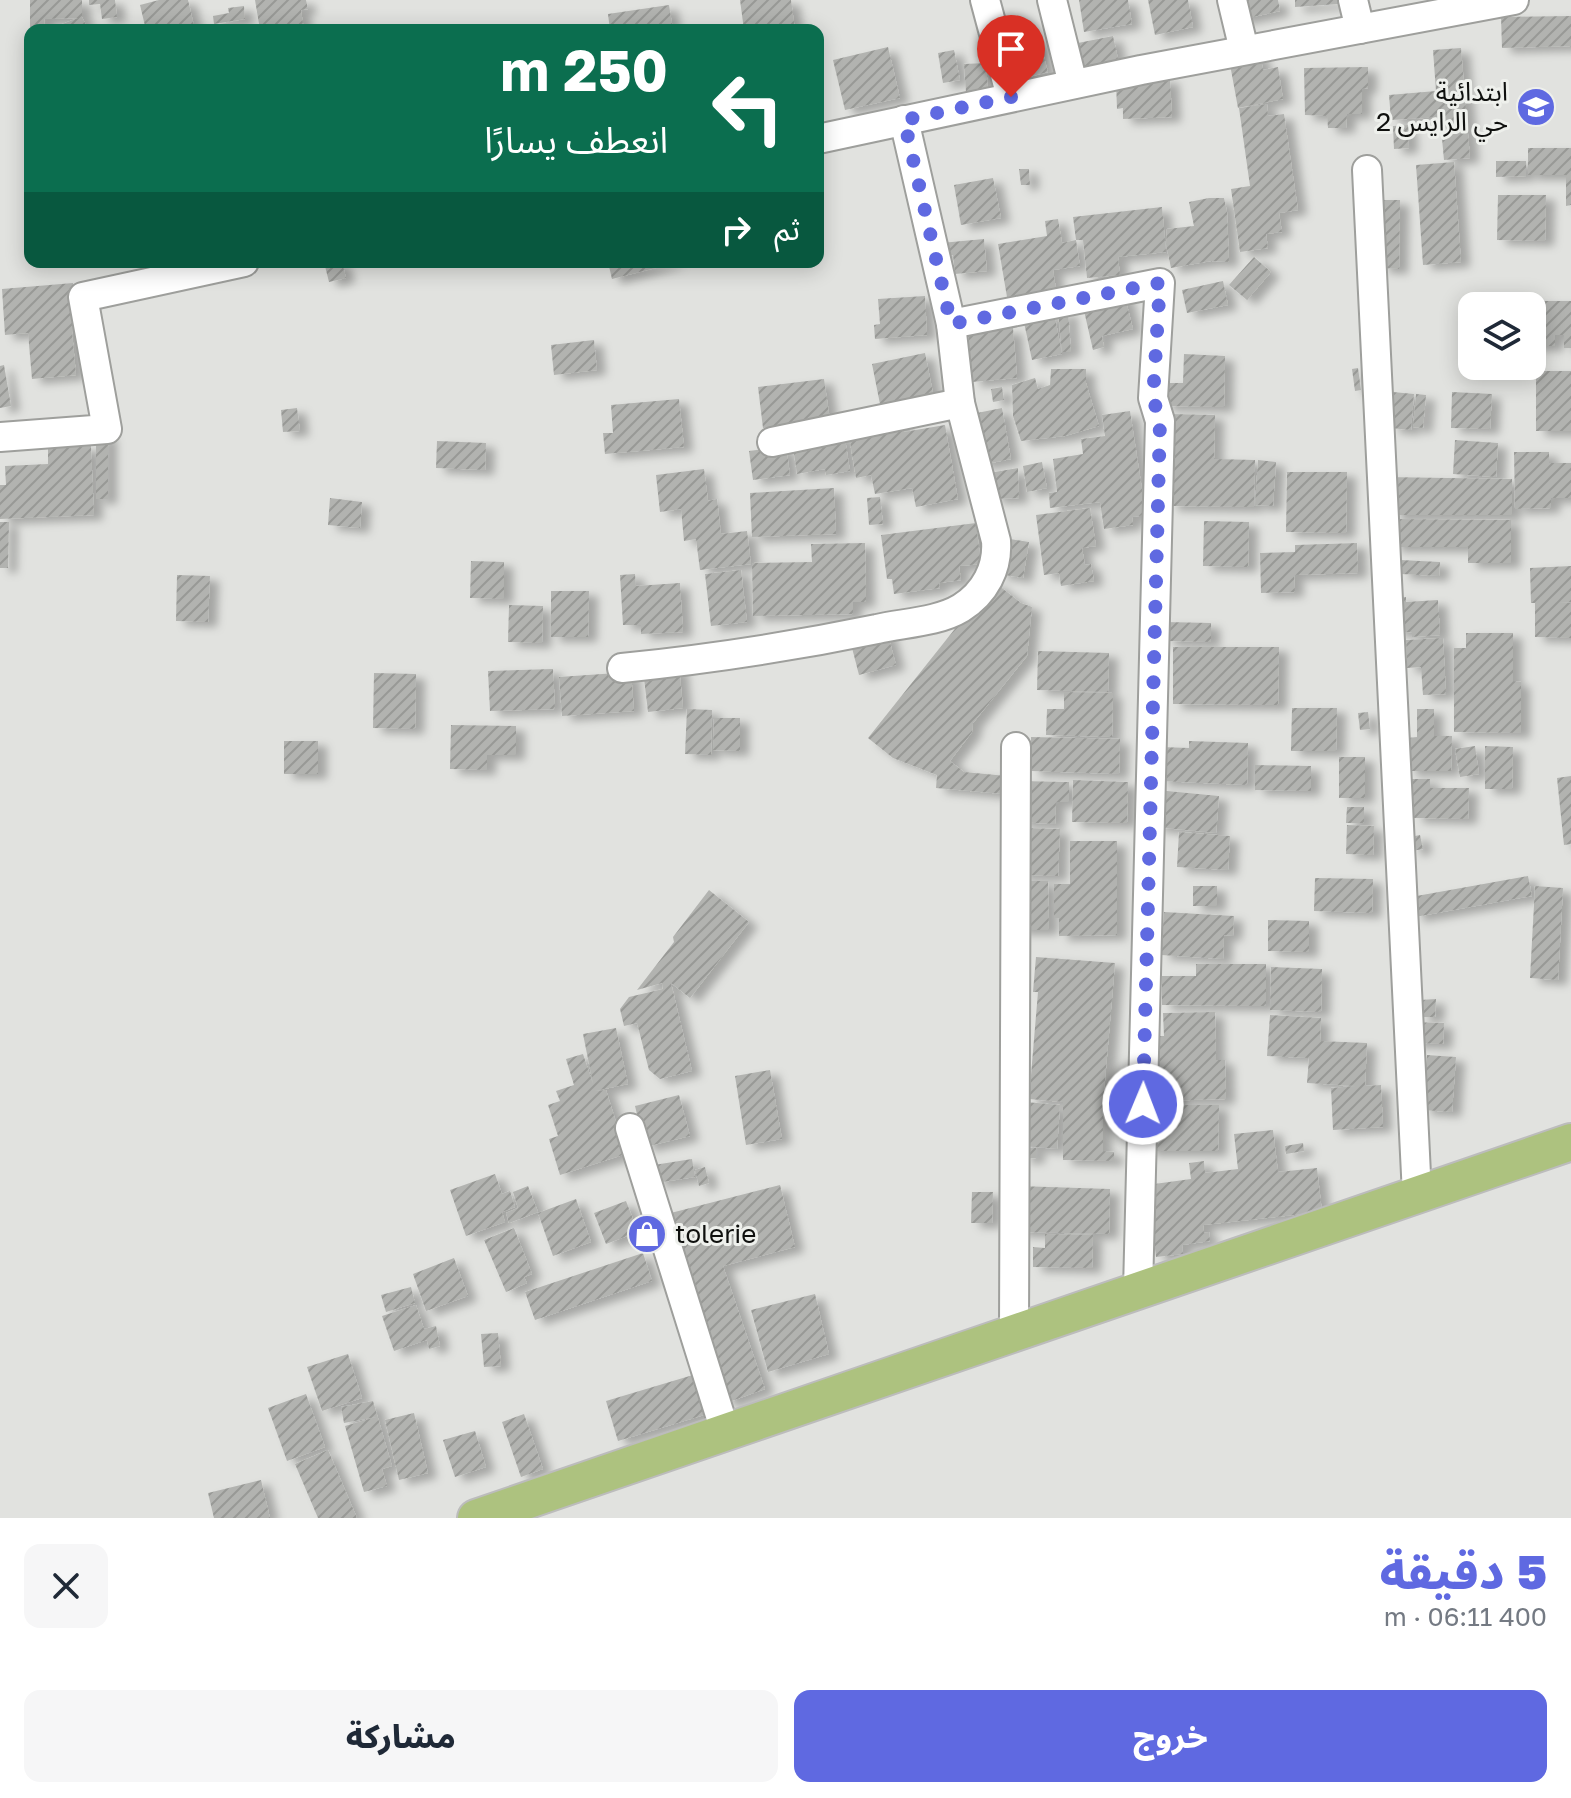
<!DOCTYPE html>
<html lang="ar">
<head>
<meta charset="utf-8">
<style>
	body { margin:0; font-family:"Golos Text","Noto Sans Arabic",sans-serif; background:#f6f6f7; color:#1f2937; direction:rtl; height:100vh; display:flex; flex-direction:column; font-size:30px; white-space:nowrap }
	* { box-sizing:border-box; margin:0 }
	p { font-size:26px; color:#747a83 }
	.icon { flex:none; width:44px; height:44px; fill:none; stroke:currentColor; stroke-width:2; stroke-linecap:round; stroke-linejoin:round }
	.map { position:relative; height:1518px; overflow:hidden; direction:ltr }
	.details { display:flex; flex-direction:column; background:#fff; flex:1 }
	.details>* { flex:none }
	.guide { position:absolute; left:24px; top:24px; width:800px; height:244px; border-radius:16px; box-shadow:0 4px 20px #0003; direction:rtl; background:#0b6e4f; color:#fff; overflow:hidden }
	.tools { position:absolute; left:1458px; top:292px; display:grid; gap:16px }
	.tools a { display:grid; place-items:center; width:88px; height:88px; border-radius:16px; background:#fff; box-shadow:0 4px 20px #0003; font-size:40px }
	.pin { position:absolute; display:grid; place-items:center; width:68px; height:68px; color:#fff; margin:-82px -34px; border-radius:50% 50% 50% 0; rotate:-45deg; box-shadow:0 0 8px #0007 }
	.pin .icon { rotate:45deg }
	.me { position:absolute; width:88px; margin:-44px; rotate:1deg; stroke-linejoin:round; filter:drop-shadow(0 0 6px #0008) }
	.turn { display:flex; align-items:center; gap:28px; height:168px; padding:0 24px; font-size:36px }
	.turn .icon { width:104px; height:104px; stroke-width:2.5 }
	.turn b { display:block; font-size:56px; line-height:68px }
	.then { display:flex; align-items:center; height:76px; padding:0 24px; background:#0003; gap:16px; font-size:30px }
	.round { display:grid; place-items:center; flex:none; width:84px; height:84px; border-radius:16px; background:#f6f6f7 }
	.summary { display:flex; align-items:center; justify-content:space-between; height:136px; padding:0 24px }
	h1 { font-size:48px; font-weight:800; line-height:60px; color:#5f69e1 }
	.button { display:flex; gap:16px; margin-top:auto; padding:16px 24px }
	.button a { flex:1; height:92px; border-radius:16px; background:#5f69e1; color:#fff; font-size:32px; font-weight:800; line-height:92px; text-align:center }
	.button a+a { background:#f6f6f7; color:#1f2937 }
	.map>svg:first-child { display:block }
	.building { fill:url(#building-hatch); filter:url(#shadow) }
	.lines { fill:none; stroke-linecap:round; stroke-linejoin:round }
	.minor-casing { stroke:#9e9f9c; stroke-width:32 }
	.major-casing { stroke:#bcbcbc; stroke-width:40 }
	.minor { stroke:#fff; stroke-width:28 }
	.major { stroke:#adc27f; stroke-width:36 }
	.route { stroke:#5f69e1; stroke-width:14; stroke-dasharray:0 25.2 }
	.labels { text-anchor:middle; stroke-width:6; stroke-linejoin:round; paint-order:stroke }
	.poi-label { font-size:26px; fill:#0f100e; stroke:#eef0ec; text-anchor:end }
</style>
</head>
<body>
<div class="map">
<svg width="1571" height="1518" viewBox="0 0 1571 1518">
	<defs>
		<pattern id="building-hatch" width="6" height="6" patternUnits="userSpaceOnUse" patternTransform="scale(2)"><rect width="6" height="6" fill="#b2b3b0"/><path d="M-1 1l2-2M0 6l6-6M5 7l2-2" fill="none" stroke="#989996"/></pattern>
		<filter id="shadow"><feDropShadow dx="9" dy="5" stdDeviation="4" flood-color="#0004"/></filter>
	</defs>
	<rect width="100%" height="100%" fill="#e1e2df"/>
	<g class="building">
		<polygon points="30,0 82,0 82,17 86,25 74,30 47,30 78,18 44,19 45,27 30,27"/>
		<polygon points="89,0 115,0 117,17 102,19 100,4 89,5"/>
		<polygon points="159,0 188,0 195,30 146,30 140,5"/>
		<polygon points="255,0 306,0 308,9 301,10 304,30 260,30"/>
		<polygon points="740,0 791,0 795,30 744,30"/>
		<polygon points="1079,0 1128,0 1132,24 1084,32"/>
		<polygon points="1148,0 1188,0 1193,27 1155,35"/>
		<polygon points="1235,0 1278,0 1280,11 1239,20"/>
		<polygon points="1295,0 1339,0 1339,4 1295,7"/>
		<polygon points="669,5 673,30 610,30 608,14"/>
		<polygon points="244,6 245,19 214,24 213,16 229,13 228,8"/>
		<polygon points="1571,16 1571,46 1502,48 1501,17"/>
		<polygon points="1113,36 1118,59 1083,67 1078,43"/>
		<polygon points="1039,39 1048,72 1010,82 1002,49"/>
		<polygon points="888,47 900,98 845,110 833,60"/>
		<polygon points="1461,48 1470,158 1444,160 1440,117 1391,120 1389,95 1436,91 1433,50"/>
		<polygon points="954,50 960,80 943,83 938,53"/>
		<polygon points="1260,53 1263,70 1278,67 1283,99 1238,108 1229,59"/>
		<polygon points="986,63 988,91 966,93 964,64"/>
		<polygon points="1368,67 1368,88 1362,89 1362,114 1347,114 1346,128 1328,128 1327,116 1305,115 1304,68"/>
		<polygon points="1170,78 1172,117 1123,119 1123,108 1117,109 1116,81"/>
		<polygon points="1267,104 1268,116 1284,114 1298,210 1279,213 1282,232 1266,234 1268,248 1240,252 1231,189 1250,186 1239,108"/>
		<polygon points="1408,125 1409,148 1394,149 1393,126"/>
		<polygon points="1528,148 1571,148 1571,205 1566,206 1566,175 1528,175"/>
		<polygon points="1496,161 1526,161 1526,176 1496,177"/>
		<polygon points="1454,162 1461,262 1423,265 1416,165"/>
		<polygon points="1019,169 1029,169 1030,185 1021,185"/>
		<polygon points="993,178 1001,218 961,225 954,185"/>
		<polygon points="1498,195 1546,195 1545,241 1497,240"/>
		<polygon points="1209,198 1224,198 1227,212 1229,262 1211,261 1171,268 1166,244 1167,229 1194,226 1189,202"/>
		<polygon points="1382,200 1400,200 1399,269 1380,268"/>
		<polygon points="1162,207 1166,252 1118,257 1120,275 1087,278 1083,240 1076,240 1073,217"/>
		<polygon points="1058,219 1062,243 1076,240 1080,266 1053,270 1056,289 1007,297 998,244 1047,236 1045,221"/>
		<polygon points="984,239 987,271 955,274 953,255 943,257 941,243"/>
		<polygon points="1254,257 1271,272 1247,300 1229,285"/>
		<polygon points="324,262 342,262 346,278 329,282"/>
		<polygon points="608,262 675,262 675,263 612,279"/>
		<polygon points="1223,281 1228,305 1187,313 1182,290"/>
		<polygon points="73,283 78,331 72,331 76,375 32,379 28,333 5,335 2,289"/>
		<polygon points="1124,293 1133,329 1102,336 1104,347 1093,350 1082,302"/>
		<polygon points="925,296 927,335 875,339 874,325 880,324 878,299"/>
		<polygon points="1526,301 1571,301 1571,348 1564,348 1564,335 1555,335 1555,346 1532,346 1532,306 1526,306"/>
		<polygon points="1068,311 1071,352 1062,352 1058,312"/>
		<polygon points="1054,312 1062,354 1032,360 1023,318"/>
		<polygon points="1013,328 1017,378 972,382 968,333"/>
		<polygon points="594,340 597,370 554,375 551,345"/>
		<polygon points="925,353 934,398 881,409 872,364"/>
		<polygon points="1184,354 1225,356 1224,407 1163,406 1164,383 1183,383"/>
		<polygon points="4,365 11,406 0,408 0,366"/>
		<polygon points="1358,368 1361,390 1355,391 1352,369"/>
		<polygon points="1051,369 1086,369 1086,383 1099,426 1065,436 1021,441 1013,416 1012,385 1035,378 1038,389 1050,385"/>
		<rect x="1536" y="371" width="35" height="60"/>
		<polygon points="824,379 830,420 763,428 758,387"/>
		<polygon points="1002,387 1004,400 993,402 991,389"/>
		<polygon points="1393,392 1414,394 1411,430 1390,428"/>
		<polygon points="1452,392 1492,394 1490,429 1451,428"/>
		<polygon points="1416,394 1426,395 1423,428 1413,427"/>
		<polygon points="679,399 684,447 605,454 603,433 613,433 611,405"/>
		<polygon points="297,408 300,431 283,432 281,410"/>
		<polygon points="1002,408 1011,459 981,465 972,414"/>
		<polygon points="1130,411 1146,515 1132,517 1133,525 1104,529 1100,502 1050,508 1049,493 1057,492 1053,459 1083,454 1081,439 1105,436 1102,415"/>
		<polygon points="1170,414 1215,415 1214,459 1255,460 1254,507 1169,506"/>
		<polygon points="902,420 904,432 945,425 958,499 916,507 912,488 875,494 871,475 856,478 848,430"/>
		<polygon points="844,432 850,471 826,475 825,469 797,474 793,447"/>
		<rect x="96" y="434" width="12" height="65"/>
		<polygon points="1455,440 1498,443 1496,477 1453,474"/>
		<polygon points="437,441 486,443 485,470 436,468"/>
		<polygon points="91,446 94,515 0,519 0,485 6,485 5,466 48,464 48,448"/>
		<polygon points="786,446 790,475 753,480 749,451"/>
		<polygon points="1514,452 1549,452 1549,463 1571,463 1571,498 1551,498 1551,508 1515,509"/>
		<polygon points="1258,460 1276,462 1273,506 1255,505"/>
		<polygon points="1042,462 1047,488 1027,492 1023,466"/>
		<polygon points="1018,468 1019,498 994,499 989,473"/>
		<polygon points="704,469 708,501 717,499 721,534 747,531 751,564 700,570 696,539 684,541 681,509 660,512 656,475"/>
		<polygon points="1287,472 1347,472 1346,533 1286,532"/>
		<polygon points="1385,477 1512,479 1512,515 1393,515"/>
		<polygon points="834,488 836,534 752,537 750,493"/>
		<polygon points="880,497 883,524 869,525 867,498"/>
		<polygon points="330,498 362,502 360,528 328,525"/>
		<polygon points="1090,508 1096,546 1082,548 1085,565 1091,564 1094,581 1061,586 1059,573 1044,575 1036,515"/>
		<polygon points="1392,519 1511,520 1511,563 1468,563 1468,547 1392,547"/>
		<polygon points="1204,521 1249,522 1248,567 1203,566"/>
		<polygon points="0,522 9,522 8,568 0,568"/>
		<polygon points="976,523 981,564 959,566 961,580 939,583 940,588 894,594 892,579 887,579 881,535"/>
		<polygon points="1004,538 1029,542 1023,578 998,574"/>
		<polygon points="865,543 866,602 853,602 853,614 753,616 752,563 812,562 811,544"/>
		<polygon points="1357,543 1358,573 1294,575 1295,592 1261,593 1260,553 1295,552 1295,545"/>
		<polygon points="1401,560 1440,562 1439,576 1401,574"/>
		<polygon points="471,561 504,562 504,599 470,598"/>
		<polygon points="1571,566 1571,602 1559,602 1571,603 1571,638 1535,637 1535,603 1531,603 1530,568"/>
		<polygon points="741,570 747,622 711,626 705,574"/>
		<polygon points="635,574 636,586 680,583 683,632 641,634 641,625 623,625 620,575"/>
		<polygon points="177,575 210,576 208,622 176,621"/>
		<polygon points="993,581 1021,603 1032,607 1027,656 973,723 972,732 950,761 964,772 1007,776 1014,795 936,788 937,775 893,758 868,738"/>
		<polygon points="551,591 589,591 588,637 551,637"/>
		<polygon points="1406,597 1406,602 1438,600 1440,635 1412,637 1412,632 1395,633 1393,598"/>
		<polygon points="509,605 543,606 542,643 508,642"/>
		<polygon points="1165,622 1211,623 1211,642 1165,641"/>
		<polygon points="887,631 896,665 859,675 850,640"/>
		<polygon points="1466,633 1513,633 1513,681 1521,682 1521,733 1454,732 1454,648 1466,648"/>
		<polygon points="1443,638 1446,694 1423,695 1421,667 1407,668 1406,640"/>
		<polygon points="1173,647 1279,647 1278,705 1173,704"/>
		<polygon points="1038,651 1109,653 1108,692 1037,690"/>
		<polygon points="679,666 683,708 648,712 643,670"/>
		<polygon points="553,669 555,709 490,711 488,671"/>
		<polygon points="631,672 634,711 562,716 559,677"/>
		<polygon points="374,673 416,674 415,729 373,728"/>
		<polygon points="1064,692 1113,693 1112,737 1046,735 1047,709 1064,709"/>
		<polygon points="1292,708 1337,708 1336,751 1291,751"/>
		<polygon points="687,709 712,710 711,755 685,754"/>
		<polygon points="1417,709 1434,709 1434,736 1452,736 1451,771 1407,771 1407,738 1417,737"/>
		<polygon points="1368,712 1370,729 1360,730 1358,713"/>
		<polygon points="714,718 740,718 740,751 713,750"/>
		<polygon points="451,725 516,726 516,755 487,755 487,770 450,769"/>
		<polygon points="1031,737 1120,739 1119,774 1031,771"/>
		<rect x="284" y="741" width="34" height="33"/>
		<polygon points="1189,741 1248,743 1247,785 1159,781 1161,747 1189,748"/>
		<polygon points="1475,746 1479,774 1460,777 1455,749"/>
		<polygon points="1485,746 1513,747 1512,789 1485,789"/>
		<rect x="1339" y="757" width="26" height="41"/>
		<polygon points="1255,765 1311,766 1311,791 1255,790"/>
		<polygon points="1571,776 1571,844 1564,845 1557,778"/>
		<polygon points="1411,779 1430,779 1430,788 1469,788 1468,819 1414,818 1414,805 1402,805 1411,786"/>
		<polygon points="1073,780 1128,782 1127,823 1072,822"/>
		<polygon points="1019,781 1069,782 1069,802 1056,802 1055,824 1018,822"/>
		<polygon points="1157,790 1219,796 1216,833 1154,827"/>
		<polygon points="1347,807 1364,807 1364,823 1346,823"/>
		<polygon points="1347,825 1374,826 1373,855 1346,854"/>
		<polygon points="1024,828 1060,829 1058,876 1017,875"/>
		<polygon points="1179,832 1230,836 1228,870 1177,867"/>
		<polygon points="1420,835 1423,849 1412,851 1410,837"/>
		<polygon points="1070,841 1117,841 1117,935 1059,936 1059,918 1054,918 1054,884 1070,884"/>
		<polygon points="1528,876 1532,896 1415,917 1411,897"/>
		<polygon points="1315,878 1373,879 1372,913 1314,911"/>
		<polygon points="1016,881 1048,881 1049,930 1017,930"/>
		<rect x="1193" y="886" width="24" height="20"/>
		<polygon points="1535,886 1563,888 1558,980 1530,978"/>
		<polygon points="709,890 749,922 690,998 671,983 692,1071 660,1079 649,1070 637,1023 624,1026 620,1009 629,997 663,989 662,983 637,990 674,942 673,937"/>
		<polygon points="1164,912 1234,916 1233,936 1224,935 1223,959 1161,955"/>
		<polygon points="1268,920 1309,921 1309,952 1268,951"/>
		<polygon points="1036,957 1115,963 1103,1104 1103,1151 1114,1152 1114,1161 1063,1160 1063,1102 1029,1099 1038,992 1033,992"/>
		<polygon points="1196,964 1266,964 1266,1006 1162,1005 1162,976 1196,976"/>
		<polygon points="1271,967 1322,969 1321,1012 1270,1010"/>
		<polygon points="1436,999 1435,1017 1420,1017 1420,1000"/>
		<polygon points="1215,1012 1216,1060 1225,1060 1226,1099 1155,1101 1154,1036 1164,1036 1163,1013"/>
		<polygon points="1270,1015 1321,1018 1320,1041 1367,1043 1365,1086 1381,1085 1383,1127 1333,1130 1331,1088 1355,1086 1307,1083 1309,1058 1267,1056"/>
		<polygon points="1412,1022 1444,1023 1443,1044 1411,1043"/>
		<polygon points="616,1028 628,1084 595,1091 606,1090 626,1154 560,1175 549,1139 558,1136 548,1105 560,1101 556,1091 574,1085 566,1059 583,1054 593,1084 583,1034"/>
		<polygon points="1427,1055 1456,1057 1452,1112 1422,1110"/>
		<polygon points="770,1070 782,1139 746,1145 735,1076"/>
		<polygon points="679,1095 690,1136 645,1147 635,1106"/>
		<polygon points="1026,1102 1060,1105 1057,1149 1022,1146"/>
		<polygon points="1146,1105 1219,1105 1218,1151 1146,1151"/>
		<polygon points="1273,1130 1278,1172 1317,1168 1322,1212 1203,1225 1204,1233 1209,1232 1210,1241 1182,1245 1183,1254 1156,1257 1147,1185 1191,1179 1189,1163 1204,1161 1205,1173 1238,1169 1234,1134"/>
		<polygon points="1303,1143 1304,1151 1286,1154 1285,1146"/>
		<polygon points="1022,1148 1036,1148 1036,1158 1022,1159"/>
		<polygon points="692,1159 695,1177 656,1183 654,1165"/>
		<polygon points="705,1167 709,1183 699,1186 695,1170"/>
		<polygon points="495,1174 502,1194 510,1191 515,1207 502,1212 505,1222 466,1236 450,1190"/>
		<polygon points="780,1185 795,1247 723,1266 765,1389 726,1403 663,1215"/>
		<polygon points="528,1186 538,1212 509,1223 506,1213 518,1208 513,1192"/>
		<polygon points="1018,1186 1110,1189 1109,1234 1017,1232"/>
		<polygon points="972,1192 993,1192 992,1223 971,1223"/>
		<polygon points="576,1199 591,1242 553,1256 538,1213"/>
		<polygon points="626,1201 638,1232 606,1244 594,1213"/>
		<polygon points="514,1228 532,1274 524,1277 527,1283 506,1292 484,1240"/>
		<polygon points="1045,1234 1093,1235 1092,1268 1033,1267 1033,1247 1045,1248"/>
		<polygon points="643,1253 652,1281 535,1320 525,1292"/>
		<polygon points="454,1258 468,1296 426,1311 413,1274"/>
		<polygon points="411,1287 415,1303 386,1312 381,1295"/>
		<polygon points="815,1294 829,1354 768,1372 751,1310"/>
		<polygon points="416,1305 424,1329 436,1326 440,1346 429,1349 427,1340 394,1351 382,1316"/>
		<polygon points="498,1333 501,1366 484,1367 481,1334"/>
		<polygon points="348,1354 362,1398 322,1411 307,1367"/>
		<polygon points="693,1375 704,1415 618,1441 606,1401"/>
		<polygon points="306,1394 325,1447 287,1461 268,1408"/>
		<polygon points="373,1401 392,1466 382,1469 387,1486 364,1492 345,1426 376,1417 344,1423 341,1407"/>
		<polygon points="414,1413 428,1473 399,1480 385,1420"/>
		<polygon points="524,1414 543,1469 521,1477 502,1422"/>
		<polygon points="475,1431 486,1467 455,1477 443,1440"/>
		<polygon points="328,1450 357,1518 318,1518 295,1464"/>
		<polygon points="261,1480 270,1518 214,1518 208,1493"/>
	</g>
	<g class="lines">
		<g class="minor-casing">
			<g id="minor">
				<polyline points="985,0 1011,97"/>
				<polyline points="1052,0 1073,84"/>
				<polyline points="1232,0 1244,50"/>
				<polyline points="1353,0 1360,29"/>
				<polyline points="818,139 1141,70 1514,0"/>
				<polyline points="1367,170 1417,1195"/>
				<polyline points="951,324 1160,283 1153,398 1160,421 1138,1290"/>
				<polyline points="0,437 107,429 83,297 244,262"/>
				<polyline points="772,442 960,403"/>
				<path d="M622,668c88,-9 168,-21 255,-39 26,-6 61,-7 84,-21 24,-15 37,-40 35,-67l-36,-138 -9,-79 -47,-204"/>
				<polyline points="630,1128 725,1431"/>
				<polyline points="1014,1332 1016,747"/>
			</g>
		</g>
		<g class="major-casing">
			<polyline id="major" points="476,1518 1571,1142"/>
		</g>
		<use href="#minor" class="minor"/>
		<use href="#major" class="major"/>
	</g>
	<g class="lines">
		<polyline class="route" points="1011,97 904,120 951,324 1160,283 1153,398 1160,421 1143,1104"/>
	</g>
	<defs>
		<g id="school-disc" transform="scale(2)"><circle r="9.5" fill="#5f69e1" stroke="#eef0ec"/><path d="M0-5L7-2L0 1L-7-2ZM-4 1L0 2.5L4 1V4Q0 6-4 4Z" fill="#fff"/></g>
		<g id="shop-disc" transform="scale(2)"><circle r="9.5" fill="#5f69e1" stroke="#eef0ec"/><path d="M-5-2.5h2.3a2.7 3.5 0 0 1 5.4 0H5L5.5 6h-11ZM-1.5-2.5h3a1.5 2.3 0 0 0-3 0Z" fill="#fff"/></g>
	</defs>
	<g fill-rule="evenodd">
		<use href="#school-disc" x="1536" y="107"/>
		<use href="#shop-disc" x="647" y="1234"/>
	</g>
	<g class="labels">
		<g class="poi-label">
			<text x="1508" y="101">ابتدائية<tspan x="1508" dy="30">حي الرايس 2</tspan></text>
			<text x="675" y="1243" text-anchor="start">tolerie</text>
		</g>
	</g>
</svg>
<div class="tools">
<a><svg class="icon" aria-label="layers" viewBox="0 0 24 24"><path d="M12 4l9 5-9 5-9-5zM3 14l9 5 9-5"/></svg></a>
</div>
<div class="pin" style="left:1011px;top:97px;background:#d93025"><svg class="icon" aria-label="arrive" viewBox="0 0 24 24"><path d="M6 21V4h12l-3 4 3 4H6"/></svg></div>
<svg class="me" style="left:1143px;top:1104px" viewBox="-20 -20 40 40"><circle r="17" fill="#5f69e1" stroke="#fff" stroke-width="3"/><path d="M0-11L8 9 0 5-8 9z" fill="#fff"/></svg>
<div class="guide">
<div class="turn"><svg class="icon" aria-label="left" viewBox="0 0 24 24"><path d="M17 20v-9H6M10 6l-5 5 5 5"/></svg><div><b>250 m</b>انعطف يسارًا</div></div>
<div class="then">ثم<svg class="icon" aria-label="right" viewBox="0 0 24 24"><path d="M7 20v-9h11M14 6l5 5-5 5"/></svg></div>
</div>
</div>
<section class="details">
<div class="summary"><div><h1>5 دقيقة</h1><p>400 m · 06:11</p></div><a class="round"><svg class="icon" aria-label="close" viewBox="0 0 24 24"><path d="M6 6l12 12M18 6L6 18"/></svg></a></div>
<div class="button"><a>خروج</a><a>مشاركة</a></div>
</section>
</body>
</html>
